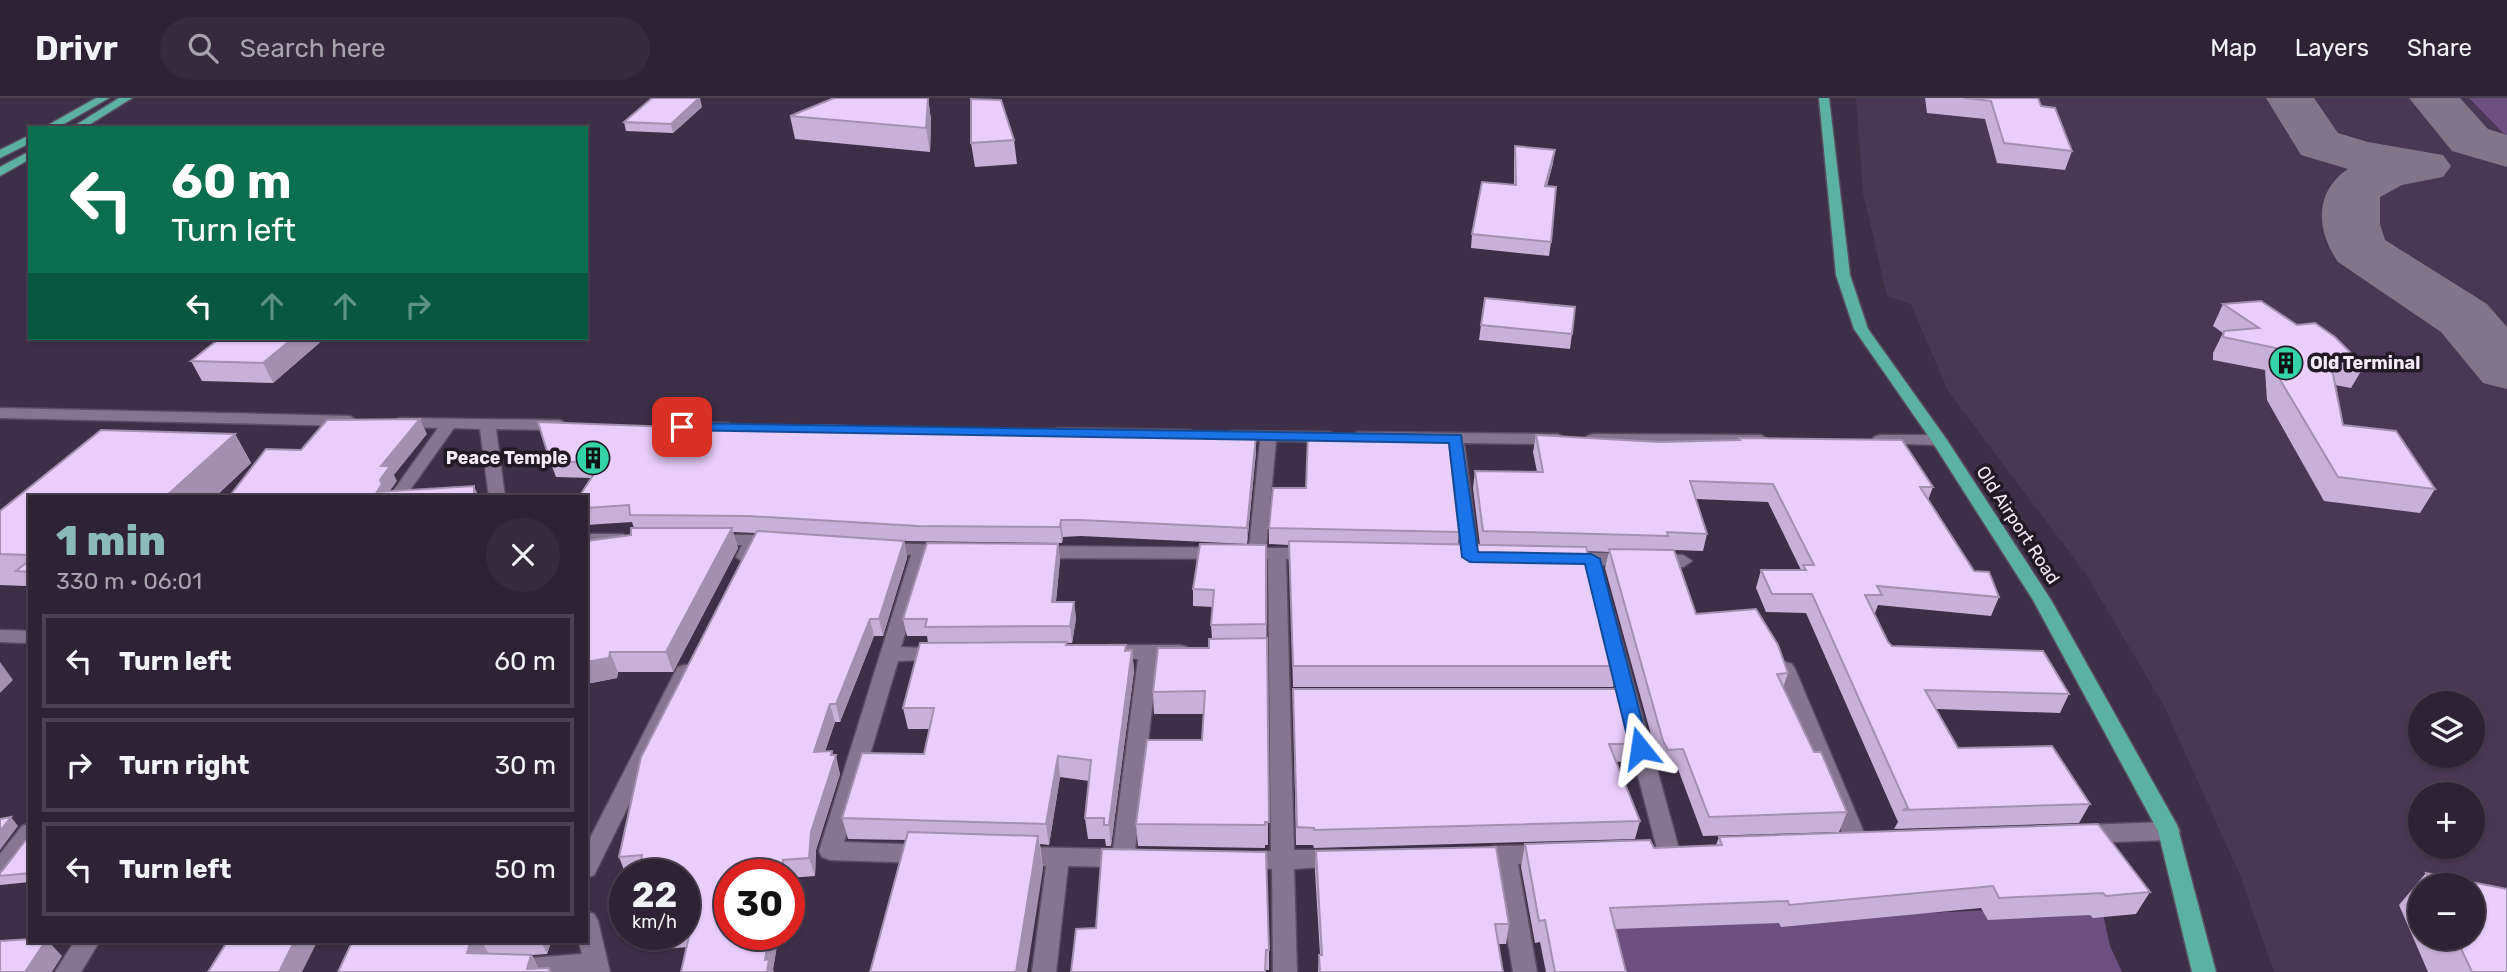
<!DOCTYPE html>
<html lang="en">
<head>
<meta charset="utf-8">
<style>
	body { margin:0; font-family:Rubik,sans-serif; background:#362b3d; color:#f1f3f6; height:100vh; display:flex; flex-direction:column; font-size:26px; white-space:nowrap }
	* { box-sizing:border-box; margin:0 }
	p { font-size:23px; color:#a7a4ad }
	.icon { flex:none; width:38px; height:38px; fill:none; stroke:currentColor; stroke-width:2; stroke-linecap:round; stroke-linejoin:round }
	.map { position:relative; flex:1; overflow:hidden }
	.details { position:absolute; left:28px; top:397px; width:560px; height:448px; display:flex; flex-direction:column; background:#2e2335; border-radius:0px; box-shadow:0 2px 5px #0004,0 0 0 2px #494050 }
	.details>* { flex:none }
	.banner { position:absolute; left:28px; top:28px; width:560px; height:214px; border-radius:0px; box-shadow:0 2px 5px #0004,0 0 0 2px #494050; background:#0b6e4f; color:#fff; overflow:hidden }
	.buttons { position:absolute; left:2408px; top:593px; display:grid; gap:14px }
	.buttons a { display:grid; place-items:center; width:77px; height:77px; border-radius:50%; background:#2e2335; box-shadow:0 2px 5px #0004,0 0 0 2px #494050; font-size:35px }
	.speed { position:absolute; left:609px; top:761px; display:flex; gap:14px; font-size:35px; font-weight:700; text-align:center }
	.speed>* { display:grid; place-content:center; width:91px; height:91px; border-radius:50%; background:#2e2335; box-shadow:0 2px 5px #0004,0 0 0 2px #494050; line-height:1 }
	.speed small { font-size:18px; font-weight:400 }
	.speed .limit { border:10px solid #d22; background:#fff; color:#111 }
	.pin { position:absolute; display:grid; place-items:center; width:60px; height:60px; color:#fff; margin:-30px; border-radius:14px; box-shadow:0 4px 10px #0006 }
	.me { position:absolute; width:77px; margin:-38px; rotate:345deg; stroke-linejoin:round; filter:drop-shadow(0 0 5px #0008) }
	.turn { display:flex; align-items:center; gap:24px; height:147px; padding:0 28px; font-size:32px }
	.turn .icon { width:91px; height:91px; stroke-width:2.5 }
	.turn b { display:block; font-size:49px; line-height:60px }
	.lanes { display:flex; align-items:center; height:66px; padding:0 28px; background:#0003; justify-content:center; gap:35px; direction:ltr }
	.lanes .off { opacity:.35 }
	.round { display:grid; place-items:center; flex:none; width:74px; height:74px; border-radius:37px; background:#362b3d }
	.headline { display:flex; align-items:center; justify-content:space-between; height:119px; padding:0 28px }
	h1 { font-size:42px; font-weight:800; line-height:52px; color:#8bbbb9 }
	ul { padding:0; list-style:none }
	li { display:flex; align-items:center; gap:21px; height:94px; margin:0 14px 10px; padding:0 14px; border:4px solid #494050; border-radius:0px }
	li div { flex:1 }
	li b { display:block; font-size:26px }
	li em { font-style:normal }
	header { display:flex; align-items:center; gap:42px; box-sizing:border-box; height:98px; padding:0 35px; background:#2e2335; border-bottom:2px solid #494050 }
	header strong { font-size:33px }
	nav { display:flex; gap:38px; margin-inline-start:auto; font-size:24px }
	.search { width:490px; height:63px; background:#362b3d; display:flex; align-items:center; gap:18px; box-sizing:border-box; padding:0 24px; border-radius:38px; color:#a7a4ad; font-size:26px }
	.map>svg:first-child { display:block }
	.built { fill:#493855; fill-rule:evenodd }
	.green { fill:#6d507f }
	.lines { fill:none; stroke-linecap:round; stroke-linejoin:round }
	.taxiway { fill:#81758a; fill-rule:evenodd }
	.minor-casing { stroke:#5a4d62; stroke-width:3 }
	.major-casing { stroke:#5a4d62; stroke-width:3 }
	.minor { fill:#857591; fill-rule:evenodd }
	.major { fill:#5cb2a2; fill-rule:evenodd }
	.wall { fill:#c8b1d8; fill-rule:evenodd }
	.shaded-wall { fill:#a390b0 }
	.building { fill:#e9cefb; stroke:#a390b0; stroke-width:2 }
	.route { fill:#1a73e8; stroke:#114b97; stroke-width:2 }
	.labels { text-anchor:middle; stroke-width:7; stroke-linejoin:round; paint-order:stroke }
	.poi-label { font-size:18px; font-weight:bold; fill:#f2e9f9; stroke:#211a25; text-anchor:start }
	.street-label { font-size:18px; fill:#f2e9f9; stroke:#211a25 }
</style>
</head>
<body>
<header>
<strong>Drivr</strong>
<div class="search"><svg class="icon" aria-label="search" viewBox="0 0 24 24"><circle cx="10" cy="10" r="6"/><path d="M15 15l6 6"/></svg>Search here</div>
<nav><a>Map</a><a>Layers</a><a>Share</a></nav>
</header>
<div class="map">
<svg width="2507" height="874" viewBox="0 0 2507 874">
	<rect width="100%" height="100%" fill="#3d2f47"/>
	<path class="built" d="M1856,0h651v874h-233l-34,-97 -77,-171 -79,-133 -136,-180 -37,-87 -24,-8 -24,-103zM2420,606h53v52h-53zM2420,696h53v53h-53zM2420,788h53v52h-53z"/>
	<g class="green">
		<polygon points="2469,0 2507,0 2507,39"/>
		<polygon points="2101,807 2110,848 2122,874 1626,874 1606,830"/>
	</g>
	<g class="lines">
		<g class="taxiway">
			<path d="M2266,0h48l24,35 30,9 75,13 8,11 -8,11 -41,8 -22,12v27l5,16 102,64 20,23v62l-24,-6 -42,-51 -103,-70c-22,-32 -24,-70 10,-93l-47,-14z"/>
			<polygon points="2409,0 2460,0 2488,31 2507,37 2507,69 2452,53"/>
		</g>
		<g class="minor-casing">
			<g id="minor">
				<polygon points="0,310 350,318 358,323 350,328 0,320"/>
				<polygon points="399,320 560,322 568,327 560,332 496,331 505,399 489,399 480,331 454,330 405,399 389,399 438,330 393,328 391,325"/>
				<polygon points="672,324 728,325 736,330 728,335 666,332 664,329 666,326"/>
				<polygon points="1057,330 1190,332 1198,337 1190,342 1051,338 1049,335"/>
				<polygon points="1232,333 1330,334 1338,339 1330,344 1276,343 1266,450 1310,450 1319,456 1310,462 1286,461 1294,752 1340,752 1348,755 1351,761 1348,767 1294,771 1297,874 1273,874 1272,771 1234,768 1231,762 1234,756 1271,753 1268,461 1037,460 1028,454 1037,448 1249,450 1260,343 1226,341 1224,338 1226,335"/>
				<polygon points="1358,334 1558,336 1566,341 1558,346 1464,345 1479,459 1470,465 1461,459 1448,345 1352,342 1350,339"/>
				<polygon points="1593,336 1761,337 1769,342 1761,347 1587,344 1585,341 1587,338"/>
				<polygon points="1880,337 1939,337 1947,342 1939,347 1874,345 1872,342 1874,339"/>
				<polygon points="586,436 623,436 632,441 623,446 586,446"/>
				<polygon points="714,437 754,437 763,442 751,463 745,465 736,459 742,447 708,446 705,442"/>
				<polygon points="884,445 946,447 955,453 946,459 928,458 901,549 945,551 948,556 945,561 898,563 844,744 925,747 933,750 936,756 933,762 925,765 830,762 822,759 819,753 911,457 878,455 875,451 878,447"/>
				<polygon points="1566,454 1683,457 1692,463 1683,469 1601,467 1679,751 1676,757 1668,760 1660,757 1657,751 1583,466 1560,464 1557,460 1560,456"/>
				<polygon points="0,532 30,533 30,545 0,544"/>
				<polygon points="1110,547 1180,547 1187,549 1190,554 1187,559 1158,561 1134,760 1131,766 1123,769 1068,768 1056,874 1032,874 1046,768 1012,764 1009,758 1012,752 1020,749 1113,751 1138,561 1103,559 1100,554 1103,549"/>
				<polygon points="1785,564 1792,566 1795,571 1868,744 1865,750 1857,753 1849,750 1846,744 1775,571 1778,566"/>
				<polygon points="685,567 692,569 695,574 594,777 586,780 586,748 675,574 678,569"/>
				<polygon points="2169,724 2177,727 2180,733 2177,739 2169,742 2082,745 2074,742 2071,736 2074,730 2082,727"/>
				<polygon points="30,725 30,751 8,780 0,782 0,756 22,728"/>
				<polygon points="1547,747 1555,750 1558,756 1555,762 1518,766 1537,874 1513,874 1495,766 1486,763 1483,757 1486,751 1494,748"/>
				<polygon points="586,813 594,816 598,823 610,874 481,874 484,867 493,863 582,856 579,844 586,844"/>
				<polygon points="74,844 99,844 81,874 55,874"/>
			</g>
		</g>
		<g class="major-casing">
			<g id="major">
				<polygon points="96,0 109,0 57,30 43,30"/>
				<polygon points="119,0 132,0 84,30 71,30"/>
				<polygon points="1819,0 1829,0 1850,177 1868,231 1947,342 2051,502 2177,727 2216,874 2192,874 2158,733 2033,502 1931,342 1854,231 1836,177"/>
				<polygon points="30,37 30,45 0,60 0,52"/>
				<polygon points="30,53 30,61 0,78 0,69"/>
			</g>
		</g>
		<use href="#minor" class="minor"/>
		<use href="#major" class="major"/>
	</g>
	<g class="wall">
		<polygon points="928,0 931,22 930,54 795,41 790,18"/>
		<polygon points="1925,0 2038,0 2041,8 2072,53 2065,72 1997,65 1985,21 1927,15"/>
		<polygon points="702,9 673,35 626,33 624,24"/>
		<polygon points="1014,42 1017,66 975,69 971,45"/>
		<polygon points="1515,48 1553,65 1547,88 1551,144 1549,158 1471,150 1472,136 1514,86 1514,61"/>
		<polygon points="2223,206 2297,227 2364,268 2351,290 2335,287 2343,327 2435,391 2420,415 2324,403 2267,302 2265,272 2213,262 2213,255 2223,235 2213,228"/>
		<polygon points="1481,227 1572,236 1570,251 1479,242"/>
		<polygon points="325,240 273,285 202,283 191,263"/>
		<polygon points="101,332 235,336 251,365 215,399 30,399 30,492 26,488 0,487 0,413"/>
		<polygon points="1536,337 1659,344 1738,342 1739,340 1933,389 1928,402 1974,473 1999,499 1991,518 1878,507 1875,515 1874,515 1888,544 1892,548 2069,596 2060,615 1936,611 1958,650 2090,706 2079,725 1894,731 1898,724 1806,515 1766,514 1756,490 1761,472 1801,472 1768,404 1696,401 1707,436 1703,453 1674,452 1696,516 1788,575 1783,590 1814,654 1847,714 1839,734 1703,738 1678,671 1662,672 1658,662 1605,470 1609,454 1587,453 1617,568 1613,589 1293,589 1289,447 1269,446 1269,430 1459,434 1458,446 1480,447 1473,390 1475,373 1537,374 1533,354"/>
		<polygon points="1256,354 1247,446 1081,438 1063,439 1062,445 904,443 907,460 883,538 874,538 840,624 835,624 825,653 834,657 840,676 816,752 815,778 789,780 789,777 730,777 730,836 779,836 773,871 687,849 665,851 659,836 684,836 684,777 626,777 619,759 756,435 733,434 738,450 673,574 618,574 617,580 586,586 634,430 632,424 586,427 586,399 591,380 556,379 550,363"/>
		<polygon points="1058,446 1060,462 1056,504 1074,504 1076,521 1072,545 1067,545 1067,547 1126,547 1126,552 1132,552 1134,573 1111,748 1106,748 1105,741 1088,741 1085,720 1089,683 1060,679 1049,747 1040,746 1043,771 906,742 848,741 842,720 924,656 930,631 908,631 903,610 928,545 927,538 907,538 903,521"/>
		<polygon points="1266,447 1268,747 1265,747 1265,750 1138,748 1136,726 1202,642 1204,616 1154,616 1153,594 1209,550 1212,541 1211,527 1213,509 1193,508 1193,491"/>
		<polygon points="1293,591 1636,646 1631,663 1616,664 1640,723 1635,741 1314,750 1313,747 1296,747"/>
		<polygon points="1719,739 2150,794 2136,816 2093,820 2090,817 1988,822 1981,810 1781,829 1779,825 1615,831 1626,874 1546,874 1540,844 1535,845 1521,769 1525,746 1654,750 1716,747"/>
		<polygon points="30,743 30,784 0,787 0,778 2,773"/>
		<polygon points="1316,753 1509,826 1506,846 1498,846 1503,874 1318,874 1319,857 1320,857 1315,773"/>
		<path d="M2426,775l81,16v83h-79l-29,-67zM2420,788h53v52h-53z"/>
		<polygon points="352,844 551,844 547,856 532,857 538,870"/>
		<polygon points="1269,852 1269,872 1071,874"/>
	</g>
	<g class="shaded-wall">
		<polygon points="700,0 702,9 673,35 671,26"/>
		<polygon points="928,0 931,22 930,54 926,30"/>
		<polygon points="1555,52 1553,65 1543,102 1545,88"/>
		<polygon points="293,240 325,240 273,285 263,265"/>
		<polygon points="420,321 427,336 394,377 397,383 387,397 377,394 381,368"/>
		<polygon points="235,336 251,365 215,399 165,399"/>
		<polygon points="1256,338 1256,354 1247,446 1247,430"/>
		<polygon points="474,388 479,399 474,399"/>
		<polygon points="1061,422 1063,439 1062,445 1060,429"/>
		<polygon points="732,430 738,450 673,574 666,554"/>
		<polygon points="904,443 907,460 883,538 879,521"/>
		<polygon points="1058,446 1060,462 1054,521 1052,504"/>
		<polygon points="1074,504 1076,521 1072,545 1070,528"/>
		<polygon points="870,521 874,538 840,624 836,606"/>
		<polygon points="1132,552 1134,573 1111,748 1109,727"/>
		<polygon points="610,554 618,574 617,580 586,586 586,564"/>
		<polygon points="0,564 13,582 0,595"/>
		<polygon points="830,606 835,624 819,672 814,654"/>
		<polygon points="832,653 834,661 836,657 840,676 816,752 815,778 809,760 811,734"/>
		<polygon points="1058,658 1060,679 1049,747 1046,726"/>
		<polygon points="11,719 18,728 0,752 0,733"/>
		<polygon points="1038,738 1043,771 1027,874 1016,874"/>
		<polygon points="783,762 788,777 780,777"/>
		<polygon points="769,836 779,836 773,871 774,874 767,874 765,862"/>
		<polygon points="45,844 49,844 62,858 52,874 25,874"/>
		<polygon points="294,844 317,844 302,874 279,874"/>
		<polygon points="476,844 482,844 492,861 467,855 470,846"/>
		<polygon points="541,844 551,844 547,856"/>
		<polygon points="531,857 540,874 527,871"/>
	</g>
	<g class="building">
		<polygon points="652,0 699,0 671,26 624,24"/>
		<polygon points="834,0 928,0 926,30 790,18"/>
		<polygon points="1964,0 2038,0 2041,8 2055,10 2072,53 2004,45 1991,3"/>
		<polygon points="971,1 1001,2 1014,42 971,45"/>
		<polygon points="1515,48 1555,52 1545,88 1556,89 1551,144 1472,136 1482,84 1516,87"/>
		<polygon points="1485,200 1575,209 1572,236 1481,227"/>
		<polygon points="2261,203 2297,227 2315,225 2335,239 2364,268 2330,261 2343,327 2396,333 2435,391 2338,379 2279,280 2276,250 2223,239 2224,233 2259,230 2223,206"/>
		<polygon points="220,240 293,240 263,265 191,263"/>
		<polygon points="420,321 381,368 390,368 380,382 382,386 377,394 474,388 474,399 229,399 266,351 301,352 327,322"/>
		<polygon points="538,324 702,330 811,327 1012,332 1167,340 1167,336 1256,338 1247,430 1080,422 1061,422 1060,429 918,428 749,418 630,417 629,407 586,410 586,399 579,399 601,365 550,363"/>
		<polygon points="101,332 235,336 165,399 30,399 30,457 0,456 0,413"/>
		<polygon points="1308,337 1384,340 1383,337 1448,338 1459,434 1269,430 1273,390 1306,390"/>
		<polygon points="1536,337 1659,344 1740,342 1739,340 1902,342 1933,389 1920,389 1974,473 1989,474 1999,499 1877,488 1882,497 1865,497 1888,544 1892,548 2043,553 2069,596 1925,592 1958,650 2052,648 2090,706 1903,712 1908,710 1812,496 1772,496 1761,472 1806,472 1803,467 1814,467 1773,386 1690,383 1707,436 1667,434 1668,438 1483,433 1475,373 1543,374"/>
		<polygon points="631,430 732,430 666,554 610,554 609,560 586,564 586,443 631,437"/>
		<polygon points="757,433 904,443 879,521 870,521 836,606 830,606 814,654 832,653 831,657 836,657 811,734 809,760 783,762 780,777 730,777 730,836 769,836 765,862 769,861 767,874 681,874 691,829 684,830 684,777 638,777 642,757 619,759 641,659"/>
		<polygon points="1289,443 1586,449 1617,568 1293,568"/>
		<polygon points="927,445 1058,446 1052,504 1074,504 1070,528 925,529 927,521 903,521"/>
		<polygon points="1200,446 1266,447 1266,526 1211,527 1214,492 1193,491"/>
		<polygon points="1609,451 1674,452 1696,516 1756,511 1778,547 1788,575 1777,576 1814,654 1821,654 1847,714 1709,719 1683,651 1668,652 1663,643"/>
		<polygon points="30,462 30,474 16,473"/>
		<polygon points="1267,540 1269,724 1265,724 1265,727 1136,726 1147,642 1202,642 1205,593 1153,594 1158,550 1209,550 1209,541"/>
		<polygon points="1067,544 1066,547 1126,547 1125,553 1132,552 1109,727 1104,727 1104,720 1085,720 1091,662 1058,658 1046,726 842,720 862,655 924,656 934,610 903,610 920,545"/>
		<polygon points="1293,591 1621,591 1636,646 1609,646 1640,723 1314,732 1314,730 1297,729"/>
		<polygon points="11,719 0,733 0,721"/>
		<polygon points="2098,726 2150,794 2106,798 2103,795 1999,800 1993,788 1789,807 1788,803 1610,810 1626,874 1555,874 1545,822 1539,823 1525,746 1650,742 1654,750 1722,747 1719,739"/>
		<polygon points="908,734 1038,738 1016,874 870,874"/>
		<polygon points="25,743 30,743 30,775 0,778 0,774 2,773"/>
		<polygon points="1496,749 1509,826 1495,826 1503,874 1320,874 1319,857 1322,857 1316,753"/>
		<polygon points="1102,751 1266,754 1269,852 1266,852 1265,874 1071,874 1076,831 1096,830"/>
		<polygon points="2426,775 2507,791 2507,874 2472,874 2456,840 2473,840 2473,788 2432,788"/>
		<polygon points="30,841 30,844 45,844 25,874 0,874 0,843"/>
		<polygon points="227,844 294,844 279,874 208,874"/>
		<polygon points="352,844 476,844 470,846 467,855 531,857 527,871 549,870 550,874 338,874"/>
	</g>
	<polygon class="route" points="682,325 1461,337 1478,454 1591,456 1600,461 1649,650 1640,657 1630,650 1585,466 1470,464 1462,459 1449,345 677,332 675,329"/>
	<defs>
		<g id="building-disc" transform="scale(1.75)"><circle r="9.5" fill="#34d4a8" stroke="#211a25"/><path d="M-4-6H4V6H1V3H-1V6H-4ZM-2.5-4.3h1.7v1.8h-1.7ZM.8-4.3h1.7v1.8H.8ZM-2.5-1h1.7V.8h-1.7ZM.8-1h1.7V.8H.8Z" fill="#111"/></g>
	</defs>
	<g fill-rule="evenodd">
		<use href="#building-disc" x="2286" y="265"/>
		<use href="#building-disc" x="593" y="360"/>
	</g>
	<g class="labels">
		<g class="poi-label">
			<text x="2310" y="271">Old Terminal</text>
			<text x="568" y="366" text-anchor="end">Peace Temple</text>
		</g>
		<g class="street-label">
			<text transform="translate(2018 427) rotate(57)" y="6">Old Airport Road</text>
		</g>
	</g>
</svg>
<div class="buttons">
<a><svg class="icon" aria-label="layers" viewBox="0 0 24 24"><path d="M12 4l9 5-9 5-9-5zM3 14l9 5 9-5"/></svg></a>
<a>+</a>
<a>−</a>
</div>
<div class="speed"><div>22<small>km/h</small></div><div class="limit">30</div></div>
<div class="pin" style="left:682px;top:329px;background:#d93025"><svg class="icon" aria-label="arrive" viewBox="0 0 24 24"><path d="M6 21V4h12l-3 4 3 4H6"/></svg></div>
<svg class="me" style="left:1640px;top:650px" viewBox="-20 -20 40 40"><path d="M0-17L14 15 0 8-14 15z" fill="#1a73e8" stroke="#fff" stroke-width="4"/></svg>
<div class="banner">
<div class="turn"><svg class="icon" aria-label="left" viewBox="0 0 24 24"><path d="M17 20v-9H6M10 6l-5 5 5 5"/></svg><div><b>60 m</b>Turn left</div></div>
<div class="lanes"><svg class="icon" aria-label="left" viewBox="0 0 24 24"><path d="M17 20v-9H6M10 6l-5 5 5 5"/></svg><svg class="icon off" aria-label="ahead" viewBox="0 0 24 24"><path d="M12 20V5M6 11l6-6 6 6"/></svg><svg class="icon off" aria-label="ahead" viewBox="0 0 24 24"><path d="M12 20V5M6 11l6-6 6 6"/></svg><svg class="icon off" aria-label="right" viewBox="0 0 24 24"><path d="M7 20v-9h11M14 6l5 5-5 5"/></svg></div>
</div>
<section class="details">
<div class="headline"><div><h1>1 min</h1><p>330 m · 06:01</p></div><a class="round"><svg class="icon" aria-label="close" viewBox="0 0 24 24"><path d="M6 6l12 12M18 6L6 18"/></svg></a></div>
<ul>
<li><svg class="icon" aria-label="left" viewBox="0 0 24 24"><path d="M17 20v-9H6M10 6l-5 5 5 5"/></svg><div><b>Turn left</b></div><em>60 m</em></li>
<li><svg class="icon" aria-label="right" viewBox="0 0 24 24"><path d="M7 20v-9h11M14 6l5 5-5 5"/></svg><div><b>Turn right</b></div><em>30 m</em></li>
<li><svg class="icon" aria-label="left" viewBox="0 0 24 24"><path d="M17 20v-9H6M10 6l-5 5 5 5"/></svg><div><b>Turn left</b></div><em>50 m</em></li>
</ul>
</section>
</div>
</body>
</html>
